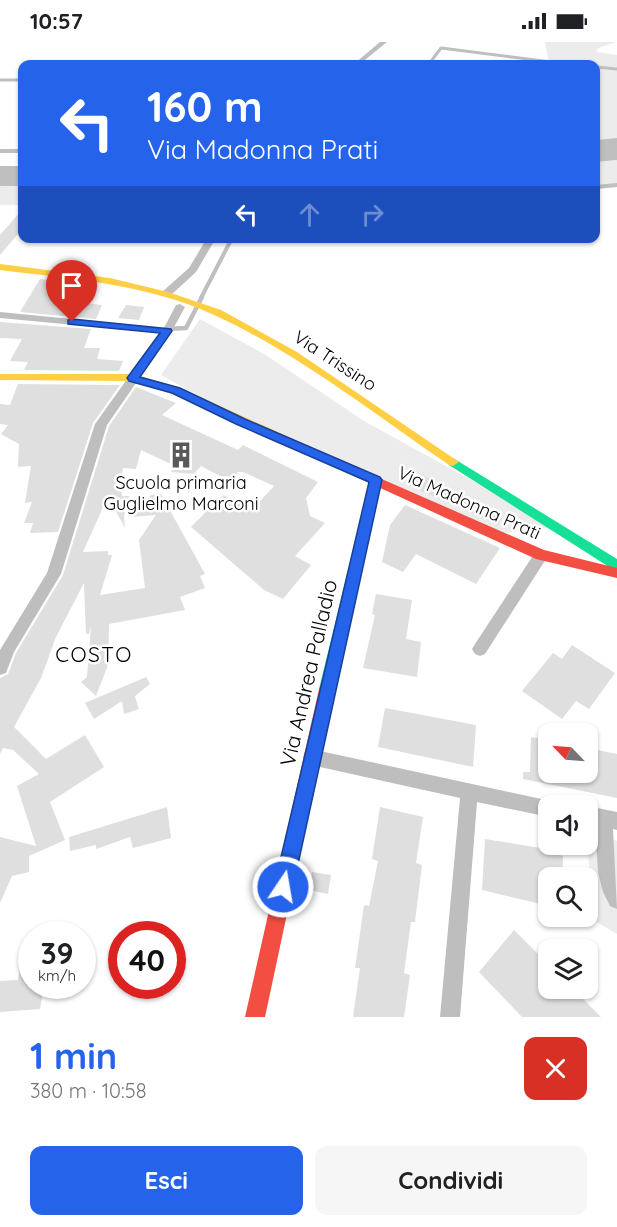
<!DOCTYPE html>
<html lang="it">
<head>
<meta charset="utf-8">
<style>
	body { margin:0; font-family:Quicksand,sans-serif; background:#f6f6f6; color:#202124; height:100vh; display:flex; flex-direction:column; font-size:22px; white-space:nowrap }
	* { box-sizing:border-box; margin:0 }
	p { font-size:20px; color:#757577 }
	.icon { flex:none; width:33px; height:33px; fill:none; stroke:currentColor; stroke-width:2; stroke-linecap:round; stroke-linejoin:round }
	.map { position:relative; height:975px; overflow:hidden }
	.panel { display:flex; flex-direction:column; background:#fff; flex:1 }
	.panel>* { flex:none }
	.top-card { position:absolute; left:18px; top:18px; width:582px; height:183px; border-radius:12px; box-shadow:0 2px 4px #0004; background:#2563eb; color:#fff; overflow:hidden }
	.needle { width:39px; rotate:295deg }
	.controls { position:absolute; left:538px; top:681px; display:grid; gap:12px }
	.controls a { display:grid; place-items:center; width:60px; height:60px; border-radius:12px; background:#fff; box-shadow:0 2px 4px #0004; font-size:30px }
	.speed { position:absolute; left:18px; top:879px; display:flex; gap:12px; font-size:30px; font-weight:700; text-align:center }
	.speed>* { display:grid; place-content:center; width:78px; height:78px; border-radius:50%; background:#fff; box-shadow:0 2px 4px #0004; line-height:1 }
	.speed small { font-size:15px; font-weight:400 }
	.speed .limit { border:9px solid #d22; background:#fff; color:#111 }
	.pin { position:absolute; display:grid; place-items:center; width:51px; height:51px; color:#fff; margin:-62px -26px; border-radius:50% 50% 50% 0; rotate:-45deg; box-shadow:0 0 6px #0007 }
	.pin .icon { rotate:45deg }
	.me { position:absolute; width:66px; margin:-33px; rotate:12deg; stroke-linejoin:round; filter:drop-shadow(0 0 4px #0008) }
	.turn { display:flex; align-items:center; gap:21px; height:126px; padding:0 30px; font-size:27px }
	.turn .icon { width:78px; height:78px; stroke-width:2.5 }
	.turn b { display:block; font-size:42px; line-height:51px }
	.lanes { display:flex; align-items:center; height:57px; padding:0 30px; background:#0003; justify-content:center; gap:30px; direction:ltr }
	.lanes .off { opacity:.35 }
	.round { display:grid; place-items:center; flex:none; width:63px; height:63px; border-radius:12px; background:#f6f6f6 }
	.summary { display:flex; align-items:center; justify-content:space-between; height:102px; padding:0 30px }
	h1 { font-size:36px; font-weight:700; line-height:45px; color:#2563eb }
	.cta { display:flex; gap:12px; margin-top:auto; padding:12px 30px }
	.cta a { flex:1; height:69px; border-radius:12px; background:#2563eb; color:#fff; font-size:24px; font-weight:700; line-height:69px; text-align:center }
	.cta a+a { background:#f6f6f6; color:#202124 }
	.status { display:flex; justify-content:space-between; align-items:center; height:42px; padding:0 30px; background:#fff; direction:ltr }
	.status svg { height:16px; fill:currentColor }
	.map>svg:first-child { display:block }
	.green { fill:#ececec }
	.water { fill:#bfbfbf }
	.lines { fill:none; stroke-linecap:round; stroke-linejoin:round }
	.stream-far2 { stroke:#bfbfbf; stroke-width:3 }
	.stream-far1 { stroke:#bfbfbf; stroke-width:4 }
	.stream { stroke:#bfbfbf; stroke-width:4.5 }
	.building { fill:#dfdfdf }
	.street { fill:#bebebe; fill-rule:evenodd }
	.fast { fill:#16e098; fill-rule:evenodd }
	.slow { fill:#ffcf43; fill-rule:evenodd }
	.jam { fill:#f24e42; fill-rule:evenodd }
	.route { fill:#2563eb; stroke:#184099; stroke-width:1.5 }
	.labels { text-anchor:middle; stroke-width:5; stroke-linejoin:round; paint-order:stroke }
	.street-label { font-size:18px; fill:#000; stroke:#fff }
	.poi-label { font-size:18px; fill:#000; stroke:#fff }
	.quarter-label { font-size:21px; letter-spacing:1.5px; fill:#000; stroke:#fff }
	.near-street-label { font-size:21px; fill:#000; stroke:#fff }
</style>
</head>
<body>
<div class="status"><b>10:57</b><svg viewBox="0 0 49 12"><path d="M0 12V9h3v3zM5 12V6h3v6zM10 12V3h3v9zM15 12V0h3v12zM26 1h20v11H26zM47 4h2v5h-2z"/></svg></div>
<div class="map">
<svg width="617" height="975" viewBox="0 0 617 975">
	<rect width="100%" height="100%" fill="#fff"/>
	<g class="green">
		<polygon points="545,0 617,0 598,6 597,10 617,13 617,96 596,98 596,22 549,22"/>
		<polygon points="617,118 617,145 596,147 596,120"/>
		<rect x="0" y="144" width="22" height="19"/>
		<polygon points="200,277 266,313 364,379 557,485 503,491 226,369 161,333"/>
		<polygon points="588,786 617,799 617,892 595,879 587,803"/>
	</g>
	<g class="water">
		<polygon points="617,96 617,118 596,120 596,98"/>
		<rect x="0" y="124" width="22" height="20"/>
	</g>
	<g class="lines">
		<g class="stream-far2">
			<polyline points="200,22 212,22"/>
			<polyline points="429,22 441,6 567,22"/>
			<polyline points="596,25 617,27"/>
			<polyline points="0,38 22,38"/>
		</g>
		<g class="stream-far1">
			<polyline points="596,145 617,143"/>
			<polyline points="201,256 232,196"/>
		</g>
		<polyline class="stream" points="166,287 186,286 202,255"/>
	</g>
	<g class="building">
		<polygon points="22,168 22,187 0,213 0,193"/>
		<polygon points="40,237 98,244 85,261 102,263 96,277 20,270"/>
		<polygon points="126,263 144,265 139,278 118,276"/>
		<polygon points="0,280 91,287 84,306 100,306 97,317 123,319 119,329 24,328 28,320 10,319 22,297 0,296"/>
		<polygon points="18,342 120,343 93,381 58,490 30,491 33,481 24,481 32,460 25,461 31,424 18,425 19,402 1,392 8,383 0,382 0,362 10,363"/>
		<polygon points="136,345 176,361 162,373 238,408 243,403 318,440 306,456 310,474 325,481 295,514 311,523 283,557 264,548 191,485 223,453 252,468 274,444 243,430 238,430 234,435 220,434 201,424 194,432 171,430 175,424 141,408 136,427 123,426 121,439 122,454 129,454 124,474 125,486 108,454 83,510 108,509 108,513 112,513 100,553 145,546 139,498 156,473 133,475 151,453 161,452 205,532 200,534 205,546 180,555 185,568 109,582 108,623 96,654 81,640 87,635 91,584 89,592 86,592 84,541 56,595 41,636 14,685 46,717 85,693 104,725 50,760 65,798 29,814 29,830 12,834 0,861 0,795 36,804 17,744 39,732 13,708 3,706 0,712 0,636 8,632 16,611 63,533 109,384"/>
		<polygon points="417,431 436,439 435,440 450,448 448,452 501,477 498,483 408,443"/>
		<polygon points="405,463 500,506 476,542 416,512 403,530 382,520 390,483"/>
		<polygon points="376,552 412,558 406,597 421,600 417,635 363,626 375,573 372,572"/>
		<polygon points="572,603 615,631 589,667 576,659 562,677 522,649 553,611 562,617"/>
		<polygon points="146,635 150,642 135,654 139,667 124,672 122,659 94,677 85,661"/>
		<polygon points="385,666 476,683 473,725 378,705"/>
		<polygon points="531,695 549,698 549,730 588,730 588,706 617,712 617,756 523,737 523,730 530,730"/>
		<polygon points="167,765 171,796 133,806 130,795 96,807 96,803 70,809 69,795"/>
		<polygon points="380,765 423,775 416,821 422,823 415,880 411,880 404,931 410,933 404,975 353,975 360,926 355,926 364,863 369,864 378,819 372,817"/>
		<polygon points="485,797 540,806 540,809 563,814 562,836 549,836 549,864 482,848"/>
		<polygon points="312,830 331,833 328,852 309,848"/>
		<polygon points="514,888 549,923 549,946 572,946 601,975 522,975 479,930"/>
		<polygon points="24,903 32,903 32,946 44,944 40,967 0,970 0,939 18,938"/>
	</g>
	<g class="lines">
		<g class="street">
			<polygon points="380,0 387,0 360,22 354,22"/>
			<rect x="0" y="107" width="22" height="4"/>
			<polygon points="207,196 216,196 196,230 170,254 162,254 162,250 189,226"/>
			<polygon points="180,262 185,265 172,289 107,383 61,532 14,610 6,631 0,633 0,608 47,531 95,382 160,291 0,276 0,270 164,286 176,263"/>
			<polygon points="541,508 546,509 548,513 546,517 485,612 480,614 475,612 472,607 475,602 536,509"/>
			<polygon points="311,707 555,760 557,764 549,764 549,775 477,760 460,975 440,975 460,756 311,723 305,721 303,715 305,709"/>
			<polygon points="588,764 617,770 617,788 613,787 617,867 610,864 603,850 598,830 595,783 588,782"/>
		</g>
		<g class="fast">
			<polygon points="453,416 617,517 617,530 449,423 447,420 449,417"/>
			<polygon points="376,433 382,438 335,647 333,652 327,654 321,652 319,647 370,438"/>
		</g>
		<g class="slow">
			<path d="M0,222l110,14 58,14 53,18 76,42 162,110 -6,4 -4,-1c-75,-51 -153,-113 -235,-150 -66,-31 -143,-36 -214,-45z"/>
			<polygon points="0,332 133,332 180,346 340,418 342,421 340,424 332,424 172,352 132,339 0,338"/>
		</g>
		<g class="jam">
			<polygon points="336,417 544,508 617,526 617,536 536,517 332,424 330,421 332,418"/>
			<polygon points="327,640 333,642 335,647 265,975 245,975 319,647 321,642"/>
		</g>
	</g>
	<polygon class="route" points="72,277 171,287 172,289 140,335 180,346 245,377 380,435 382,438 293,845 290,852 283,854 276,852 274,845 369,440 236,382 172,351 129,339 127,336 160,291 68,282 68,278"/>
	<defs>
		<g id="building-bare" transform="scale(2.07)"><path d="M-4-6H4V6H1V3H-1V6H-4ZM-2.5-4.3h1.7v1.8h-1.7ZM.8-4.3h1.7v1.8H.8ZM-2.5-1h1.7V.8h-1.7ZM.8-1h1.7V.8H.8Z" fill="#595959" stroke="#fff" stroke-width="2.5" paint-order="stroke"/></g>
	</defs>
	<g fill-rule="evenodd">
		<use href="#building-bare" x="181" y="413"/>
	</g>
	<g class="labels">
		<g class="street-label">
			<text transform="translate(335 319) rotate(33)" y="6">Via Trissino</text>
			<text transform="translate(469 461) rotate(24)" y="6">Via Madonna Prati</text>
		</g>
		<g class="poi-label">
			<text x="181" y="447">Scuola primaria<tspan x="181" dy="21">Guglielmo Marconi</tspan></text>
		</g>
		<g class="quarter-label">
			<text x="94" y="620">COSTO</text>
		</g>
		<g class="near-street-label">
			<text transform="translate(309 631) rotate(-77)" y="7">Via Andrea Palladio</text>
		</g>
	</g>
</svg>
<div class="controls">
<a><svg class="needle" viewBox="-14 -14 28 28"><path d="M0-13l5 13h-10z" fill="#e53935"/><path d="M0 13l5-13h-10z" fill="#757577"/></svg></a>
<a><svg class="icon" aria-label="sound" viewBox="0 0 24 24"><path d="M4 9h4l5-4v14l-5-4H4zM17 9q2 3 0 6"/></svg></a>
<a><svg class="icon" aria-label="search" viewBox="0 0 24 24"><circle cx="10" cy="10" r="6"/><path d="M15 15l6 6"/></svg></a>
<a><svg class="icon" aria-label="layers" viewBox="0 0 24 24"><path d="M12 4l9 5-9 5-9-5zM3 14l9 5 9-5"/></svg></a>
</div>
<div class="speed"><div>39<small>km/h</small></div><div class="limit">40</div></div>
<div class="pin" style="left:72px;top:280px;background:#d93025"><svg class="icon" aria-label="arrive" viewBox="0 0 24 24"><path d="M6 21V4h12l-3 4 3 4H6"/></svg></div>
<svg class="me" style="left:283px;top:845px" viewBox="-20 -20 40 40"><circle r="17" fill="#2563eb" stroke="#fff" stroke-width="3"/><path d="M0-11L8 9 0 5-8 9z" fill="#fff"/></svg>
<div class="top-card">
<div class="turn"><svg class="icon" aria-label="left" viewBox="0 0 24 24"><path d="M17 20v-9H6M10 6l-5 5 5 5"/></svg><div><b>160 m</b>Via Madonna Prati</div></div>
<div class="lanes"><svg class="icon" aria-label="left" viewBox="0 0 24 24"><path d="M17 20v-9H6M10 6l-5 5 5 5"/></svg><svg class="icon off" aria-label="ahead" viewBox="0 0 24 24"><path d="M12 20V5M6 11l6-6 6 6"/></svg><svg class="icon off" aria-label="right" viewBox="0 0 24 24"><path d="M7 20v-9h11M14 6l5 5-5 5"/></svg></div>
</div>
</div>
<section class="panel">
<div class="summary"><div><h1>1 min</h1><p>380 m · 10:58</p></div><a class="round" style="background:#d93025;color:#fff"><svg class="icon" aria-label="close" viewBox="0 0 24 24"><path d="M6 6l12 12M18 6L6 18"/></svg></a></div>
<div class="cta"><a>Esci</a><a>Condividi</a></div>
</section>
</body>
</html>
